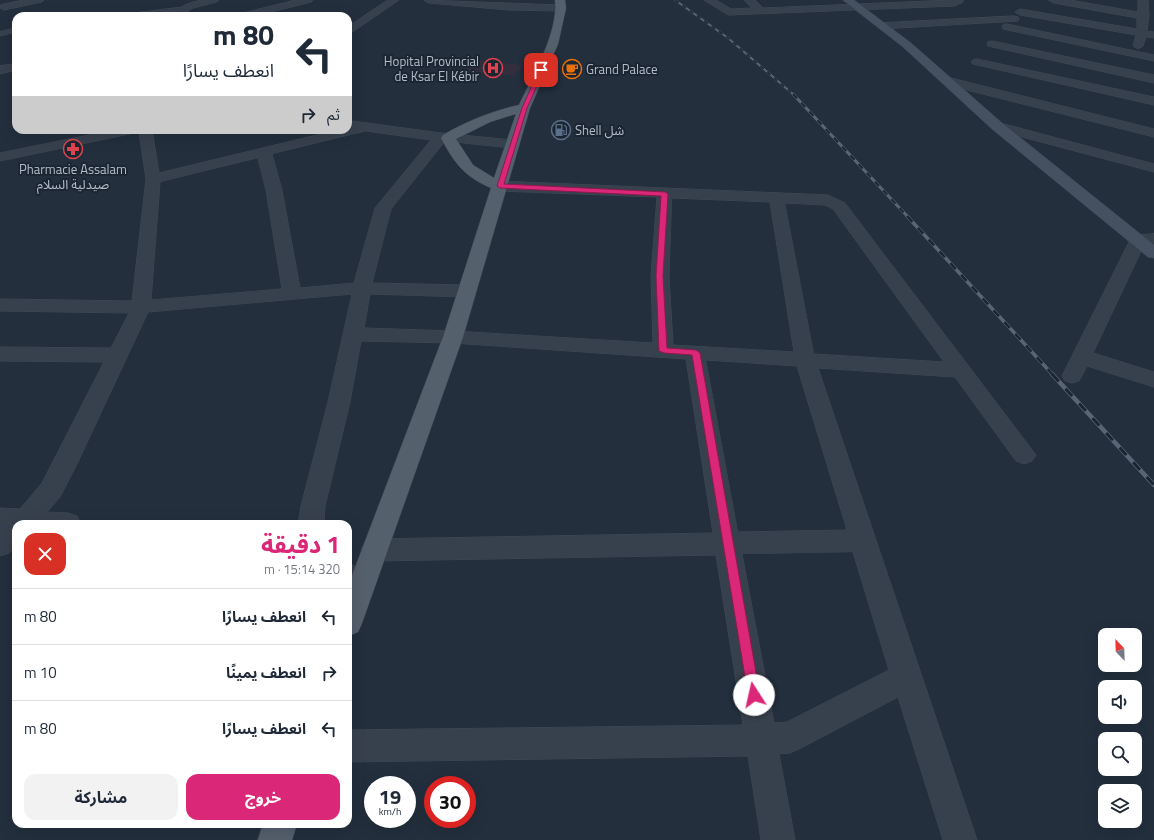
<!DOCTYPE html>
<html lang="ar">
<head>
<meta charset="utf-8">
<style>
	body { margin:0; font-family:"Titillium Web","Noto Sans Arabic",sans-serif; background:#f2f2f3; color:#1f2937; direction:rtl; height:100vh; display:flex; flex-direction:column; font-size:15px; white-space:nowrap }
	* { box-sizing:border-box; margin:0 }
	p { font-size:13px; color:#747a83 }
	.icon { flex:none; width:22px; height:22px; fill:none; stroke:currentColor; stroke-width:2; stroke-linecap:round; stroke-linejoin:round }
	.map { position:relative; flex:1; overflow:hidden; direction:ltr }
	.details { position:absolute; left:12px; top:520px; width:340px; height:308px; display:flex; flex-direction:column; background:#fff; border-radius:12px; box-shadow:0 4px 16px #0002; direction:rtl }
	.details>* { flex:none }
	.banner { position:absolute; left:12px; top:12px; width:340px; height:122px; border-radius:12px; box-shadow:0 4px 16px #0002; direction:rtl; background:#fff; color:#1f2937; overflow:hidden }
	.needle { width:26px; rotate:337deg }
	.buttons { position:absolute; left:1098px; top:628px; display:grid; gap:8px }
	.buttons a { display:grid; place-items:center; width:44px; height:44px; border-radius:8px; background:#fff; box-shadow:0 4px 16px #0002; font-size:20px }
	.speed { position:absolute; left:364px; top:776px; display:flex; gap:8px; font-size:20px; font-weight:700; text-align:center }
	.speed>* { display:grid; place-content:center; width:52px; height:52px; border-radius:50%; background:#fff; box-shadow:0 4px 16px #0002; line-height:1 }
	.speed small { font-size:10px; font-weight:400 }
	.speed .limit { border:6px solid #d22; background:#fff; color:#111 }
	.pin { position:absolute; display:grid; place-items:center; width:34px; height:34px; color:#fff; margin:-17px; border-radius:8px; box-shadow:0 2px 6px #0006 }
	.me { position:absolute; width:44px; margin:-22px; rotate:350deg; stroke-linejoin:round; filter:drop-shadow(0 0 3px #0008) }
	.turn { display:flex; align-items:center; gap:14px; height:84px; padding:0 12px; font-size:18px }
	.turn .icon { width:52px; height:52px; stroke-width:2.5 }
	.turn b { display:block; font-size:28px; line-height:34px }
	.then { display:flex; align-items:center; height:38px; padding:0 12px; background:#0003; gap:8px; font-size:15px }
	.round { display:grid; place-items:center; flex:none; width:42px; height:42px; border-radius:12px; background:#f2f2f3 }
	.overview { display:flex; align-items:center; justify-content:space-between; height:68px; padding:0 12px }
	h1 { font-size:24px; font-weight:700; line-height:30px; color:#db2777 }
	.action { display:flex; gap:8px; margin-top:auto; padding:8px 12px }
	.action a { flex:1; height:46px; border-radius:12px; background:#db2777; color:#fff; font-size:16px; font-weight:700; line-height:46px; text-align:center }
	.action a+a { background:#f2f2f3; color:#1f2937 }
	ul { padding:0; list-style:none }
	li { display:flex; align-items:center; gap:12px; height:56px; padding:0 12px; border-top:1px solid #e0e1e3 }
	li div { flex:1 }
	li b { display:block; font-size:15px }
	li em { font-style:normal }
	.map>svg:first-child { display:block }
	.medical { fill:#312f3e }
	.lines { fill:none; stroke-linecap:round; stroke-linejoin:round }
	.lane-casing { stroke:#404a56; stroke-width:1 }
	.street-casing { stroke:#404a56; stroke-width:1 }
	.secondary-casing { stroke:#404a56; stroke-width:1 }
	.primary-casing { stroke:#404a56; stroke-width:1 }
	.lane { fill:#37414d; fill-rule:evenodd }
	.street { fill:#37414d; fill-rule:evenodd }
	.secondary { fill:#455060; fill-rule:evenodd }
	.primary { fill:#55606d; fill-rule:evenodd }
	.rail-far3-casing { stroke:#596574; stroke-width:2 }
	.rail-far2-casing { stroke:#596574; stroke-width:3 }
	.rail-far1-casing { stroke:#596574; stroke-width:3.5 }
	.rail-casing { stroke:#596574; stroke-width:4.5 }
	.rail-far3 { stroke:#1c2632; stroke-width:1.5; stroke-dasharray:4.5; stroke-linecap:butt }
	.rail-far2 { stroke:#1c2632; stroke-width:2; stroke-dasharray:6; stroke-linecap:butt }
	.rail-far1 { stroke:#1c2632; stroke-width:2.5; stroke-dasharray:8; stroke-linecap:butt }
	.rail { stroke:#1c2632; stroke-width:3; stroke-dasharray:10; stroke-linecap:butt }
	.route { fill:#db2777; stroke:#8e194d }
	.labels { text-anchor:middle; stroke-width:4; stroke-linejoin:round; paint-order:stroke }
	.far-poi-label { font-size:13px; fill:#b2bbc9; stroke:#1c2632; text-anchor:start }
</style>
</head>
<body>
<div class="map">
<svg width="1154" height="840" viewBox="0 0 1154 840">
	<rect width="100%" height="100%" fill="#232f3d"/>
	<polygon class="medical" points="472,60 523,65 514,76 462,71"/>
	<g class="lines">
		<g class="lane-casing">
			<g id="lane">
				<polygon points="185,7 189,9 188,11 144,16 121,16 125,14"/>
				<polygon points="16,28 16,32 0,36 0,32"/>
			</g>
		</g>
		<g class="street-casing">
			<g id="street">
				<polygon points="24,0 44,0 42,2 4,10 0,8 1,5"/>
				<path d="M202,0h17l-2,2 -24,6 -6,4 3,4h-13l-1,-2c4,-10 17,-12 26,-14z"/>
				<polygon points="296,0 313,0 311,2 256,16 239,16 240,14"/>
				<polygon points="388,0 399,0 348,35 348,27"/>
				<polygon points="424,0 561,5 566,8 561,11 508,10 429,3"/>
				<polygon points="704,0 716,0 731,9 752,8 744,0 755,0 763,8 953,0 963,0 963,2 955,6 729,15"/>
				<polygon points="1049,0 1070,0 1138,12 1138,0 1148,0 1149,16 1147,31 1154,32 1154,38 1146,37 1143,46 1138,49 1133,46 1136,35 1020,15 1015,12 1020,9 1137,29 1137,18 1054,3"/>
				<polygon points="1014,16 1018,17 1019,19 1018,21 881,29 876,26 881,23"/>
				<polygon points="1007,24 1154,55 1154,61 1003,29 1002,27 1003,25"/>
				<polygon points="992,41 1154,75 1154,83 988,46 987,44 988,42"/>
				<polygon points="977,59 1154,97 1154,105 973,64 971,62 973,60"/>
				<polygon points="16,64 16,70 0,74 0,66"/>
				<polygon points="947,77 1154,129 1154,137 943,84 941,81 943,78"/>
				<path d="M352,121l89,12 71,7 5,1 2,3 -2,3 -5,1 -67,-7 -54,68 -19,74 94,2 6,2 3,4 -3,4 -6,2 -96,-3 -6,34 89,3 200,12 -2,-67 6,-79 -157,-6 -5,-2 -3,-3 3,-3 5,-2 328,14 17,8 191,252 -4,6 -8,3 -8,-3 -61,-84 -137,-9 159,472h-34l-45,-143 -97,51 -11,5 -11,1 16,86h-34l-13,-84 -400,6v-32l395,-5 -27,-170 -342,6 -9,-3 -4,-8 4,-8 9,-3 339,-6 -27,-174 -233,-16 -92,-2 -11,61 -25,104 -1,18h-26l3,-18 27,-104 24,-108 -204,18 -71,152 -17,33 -13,15 21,1 9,3 4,8h-65v22l-7,7 -9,3v-48l20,1 22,-26 62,-121 -104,-1v-14l111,1 18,-35 -129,-2v-12l132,2 14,-122 -7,-47 -139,29v-8l113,-23h39l7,43 178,-43h11v-8zM366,131l65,9 -56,68 -21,75 -54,5 -18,-98 -10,-36zM258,158l8,32 16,99 -131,11 9,-118zM672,198l98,4 24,150 -121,-7 -4,-69zM785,203l40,2 8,4 111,153 -130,-8zM706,360l91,6 50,164 -109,2zM853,552l36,118 -102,52 -13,1 -32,-169z"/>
				<polygon points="997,122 1154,164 1154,172 992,129 990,126 992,123"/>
				<polygon points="1154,234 1154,244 1144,245 1093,353 1154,372 1154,387 1087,366 1079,381 1072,383 1065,381 1062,376 1132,236"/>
				<path d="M348,563c12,5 21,10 26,22l-4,9 -9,3 -13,-6z"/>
			</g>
		</g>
		<g class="secondary-casing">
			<polygon id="secondary" points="843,0 854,0 911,43 1002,123 1154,245 1154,258 1148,257 992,129 903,47"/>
		</g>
		<g class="primary-casing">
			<g id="primary">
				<path d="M555,0h10l1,8 -8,36 -28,64 -67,229 -101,286 -4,9 -10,4v-50l95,-249 48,-149c-27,-12 -36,-24 -50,-50l2,-3c24,-14 49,-24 76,-30 13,-28 40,-73 36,-105zM516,114l-22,64 -21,-13 -17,-26 34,-17z"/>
				<polygon points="263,824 297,824 292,840 258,840"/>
			</g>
		</g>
		<use href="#lane" class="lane"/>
		<use href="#street" class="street"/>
		<use href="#secondary" class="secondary"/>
		<use href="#primary" class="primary"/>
		<g class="rail-far3-casing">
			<polyline id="rail-far3" points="675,0 728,38 794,95"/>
		</g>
		<g class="rail-far2-casing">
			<polyline id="rail-far2" points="793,94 908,217"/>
		</g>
		<g class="rail-far1-casing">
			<polyline id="rail-far1" points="907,216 1053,375"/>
		</g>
		<g class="rail-casing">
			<polyline id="rail" points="1052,374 1154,485"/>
		</g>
		<use href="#rail-far3" class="rail-far3"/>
		<use href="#rail-far2" class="rail-far2"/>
		<use href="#rail-far1" class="rail-far1"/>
		<use href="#rail" class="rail"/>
	</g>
	<polygon class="route" points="541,68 544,70 527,108 504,184 665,192 668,194 663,276 667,348 696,350 700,353 760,695 759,699 754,701 750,699 748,695 692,355 664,353 659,351 656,276 661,196 500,188 497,186 522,108 539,70"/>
	<defs>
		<g id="hospital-ring" transform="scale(1)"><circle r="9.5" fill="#1c2632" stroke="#e0444e" stroke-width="1.5"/><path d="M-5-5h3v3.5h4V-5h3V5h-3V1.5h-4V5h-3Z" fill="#e0444e"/></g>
		<g id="cafe-ring" transform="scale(1)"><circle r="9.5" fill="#1c2632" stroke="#e8710a" stroke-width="1.5"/><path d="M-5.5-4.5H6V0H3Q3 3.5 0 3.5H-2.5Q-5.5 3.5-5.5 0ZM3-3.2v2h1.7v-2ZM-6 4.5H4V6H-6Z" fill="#e8710a"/></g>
		<g id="fuel-ring" transform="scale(1)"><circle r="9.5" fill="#1c2632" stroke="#5c6f8a" stroke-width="1.5"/><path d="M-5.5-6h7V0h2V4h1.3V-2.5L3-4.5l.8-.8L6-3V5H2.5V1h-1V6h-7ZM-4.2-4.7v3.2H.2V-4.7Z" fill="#5c6f8a"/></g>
		<g id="pharmacy-ring" transform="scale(1)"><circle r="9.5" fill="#1c2632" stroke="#e0444e" stroke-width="1.5"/><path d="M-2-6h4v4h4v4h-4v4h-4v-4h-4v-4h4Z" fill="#e0444e"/></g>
	</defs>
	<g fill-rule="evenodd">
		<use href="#hospital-ring" x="493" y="68"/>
		<use href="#cafe-ring" x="572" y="69"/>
		<use href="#fuel-ring" x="561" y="130"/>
		<use href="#pharmacy-ring" x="73" y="149"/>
	</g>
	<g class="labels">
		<g class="far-poi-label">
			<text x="479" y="66" text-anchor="end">Hopital Provincial<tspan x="479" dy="15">de Ksar El Kébir</tspan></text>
			<text x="586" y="74">Grand Palace</text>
			<text x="575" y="135">Shell شل</text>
			<text x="73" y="174" text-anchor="middle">Pharmacie Assalam<tspan x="73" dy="15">صيدلية السلام</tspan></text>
		</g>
	</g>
</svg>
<div class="buttons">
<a><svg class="needle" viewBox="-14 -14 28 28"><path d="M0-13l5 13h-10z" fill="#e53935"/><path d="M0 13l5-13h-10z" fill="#747a83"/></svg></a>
<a><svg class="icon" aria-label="sound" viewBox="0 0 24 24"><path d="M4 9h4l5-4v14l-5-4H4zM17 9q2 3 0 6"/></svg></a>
<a><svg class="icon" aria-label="search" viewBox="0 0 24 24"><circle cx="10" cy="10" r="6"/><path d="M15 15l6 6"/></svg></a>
<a><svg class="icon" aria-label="layers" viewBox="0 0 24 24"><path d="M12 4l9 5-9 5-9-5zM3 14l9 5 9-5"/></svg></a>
</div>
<div class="speed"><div>19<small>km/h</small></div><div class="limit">30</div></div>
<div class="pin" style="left:541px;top:70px;background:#d93025"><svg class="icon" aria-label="arrive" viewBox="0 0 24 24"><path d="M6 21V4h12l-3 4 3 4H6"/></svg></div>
<svg class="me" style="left:754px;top:695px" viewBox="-20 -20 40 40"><circle r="19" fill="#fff"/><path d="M0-13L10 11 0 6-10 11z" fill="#db2777"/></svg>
<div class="banner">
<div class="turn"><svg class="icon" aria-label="left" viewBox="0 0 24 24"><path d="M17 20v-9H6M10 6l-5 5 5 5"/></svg><div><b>80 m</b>انعطف يسارًا</div></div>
<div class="then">ثم<svg class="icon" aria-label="right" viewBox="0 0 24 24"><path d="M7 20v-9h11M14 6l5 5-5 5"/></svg></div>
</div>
<section class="details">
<div class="overview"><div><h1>1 دقيقة</h1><p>320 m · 15:14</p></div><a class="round" style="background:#d93025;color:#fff"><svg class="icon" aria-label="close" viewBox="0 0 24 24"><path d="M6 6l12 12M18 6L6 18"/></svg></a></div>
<ul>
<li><svg class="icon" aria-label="left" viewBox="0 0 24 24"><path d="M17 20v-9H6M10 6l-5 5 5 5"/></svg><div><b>انعطف يسارًا</b></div><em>80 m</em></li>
<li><svg class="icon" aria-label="right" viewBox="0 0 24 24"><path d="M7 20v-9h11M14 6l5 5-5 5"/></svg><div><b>انعطف يمينًا</b></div><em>10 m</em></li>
<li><svg class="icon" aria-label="left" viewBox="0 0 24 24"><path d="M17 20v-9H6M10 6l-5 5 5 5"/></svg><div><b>انعطف يسارًا</b></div><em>80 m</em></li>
</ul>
<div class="action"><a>خروج</a><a>مشاركة</a></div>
</section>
</div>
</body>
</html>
